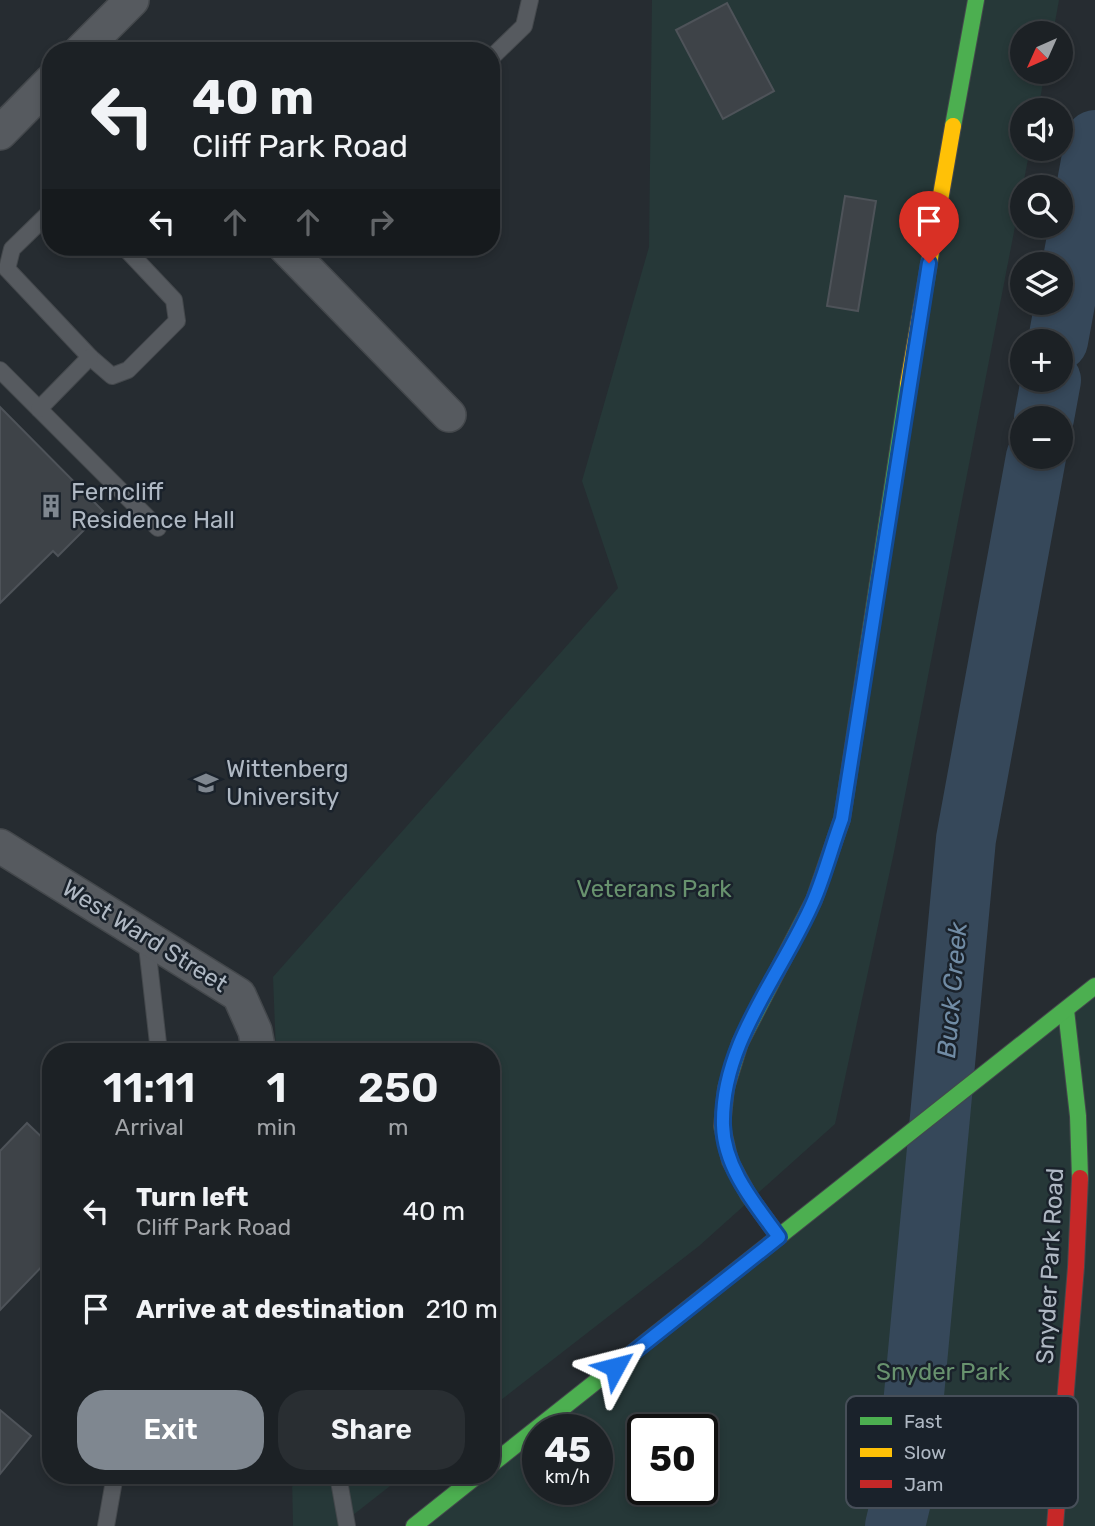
<!DOCTYPE html>
<html lang="en">
<head>
<meta charset="utf-8">
<style>
	body { margin:0; font-family:Rubik,sans-serif; background:#292e32; color:#f1f3f6; height:100vh; display:flex; flex-direction:column; font-size:26px; white-space:nowrap }
	* { box-sizing:border-box; margin:0 }
	p { font-size:23px; color:#a0a3a7 }
	.icon { flex:none; width:38px; height:38px; fill:none; stroke:currentColor; stroke-width:2; stroke-linecap:round; stroke-linejoin:round }
	.map { position:relative; flex:1; overflow:hidden }
	.panel { position:absolute; left:42px; top:1043px; width:458px; height:441px; display:flex; flex-direction:column; background:#1c2125; border-radius:28px; box-shadow:0 4px 10px #0003,0 0 0 2px #3a3e42 }
	.panel>* { flex:none }
	.guide { position:absolute; left:42px; top:42px; width:458px; height:214px; border-radius:28px; box-shadow:0 4px 10px #0003,0 0 0 2px #3a3e42; background:#1c2125; color:#f1f3f6; overflow:hidden }
	.needle { width:46px; rotate:225deg }
	.controls { position:absolute; left:1010px; top:21px; display:grid; gap:14px }
	.controls a { display:grid; place-items:center; width:63px; height:63px; border-radius:50%; background:#1c2125; box-shadow:0 4px 10px #0003,0 0 0 2px #3a3e42; font-size:35px }
	.speed { position:absolute; left:522px; top:1414px; display:flex; gap:14px; font-size:35px; font-weight:700; text-align:center }
	.speed>* { display:grid; place-content:center; width:91px; height:91px; border-radius:50%; background:#1c2125; box-shadow:0 4px 10px #0003,0 0 0 2px #3a3e42; line-height:1 }
	.speed small { font-size:18px; font-weight:400 }
	.speed .limit { border:4px solid #111; border-radius:10px; background:#fff; color:#111 }
	.pin { position:absolute; display:grid; place-items:center; width:60px; height:60px; color:#fff; margin:-72px -30px; border-radius:50% 50% 50% 0; rotate:-45deg; box-shadow:0 0 7px #0007 }
	.pin .icon { rotate:45deg }
	.me { position:absolute; width:77px; margin:-38px; rotate:52deg; stroke-linejoin:round; filter:drop-shadow(0 0 5px #0008) }
	.turn { display:flex; align-items:center; gap:24px; height:147px; padding:0 35px; font-size:32px }
	.turn .icon { width:91px; height:91px; stroke-width:2.5 }
	.turn b { display:block; font-size:49px; line-height:60px }
	.lanes { display:flex; align-items:center; height:66px; padding:0 35px; background:#0003; justify-content:center; gap:35px; direction:ltr }
	.lanes .off { opacity:.35 }
	.eta { display:flex; justify-content:space-evenly; align-items:center; height:119px; text-align:center }
	.eta b { font-size:42px; font-weight:600; line-height:49px }
	.primary-button { display:flex; gap:14px; margin-top:auto; padding:14px 35px }
	.primary-button a { flex:1; height:80px; border-radius:28px; background:#7f8790; color:#fff; font-size:28px; font-weight:600; line-height:80px; text-align:center }
	.primary-button a+a { background:#292e32; color:#f1f3f6 }
	ul { padding:0; list-style:none }
	li { display:flex; align-items:center; gap:21px; height:98px; padding:0 35px }
	li div { flex:1 }
	li b { display:block; font-size:26px }
	li em { font-style:normal }
	.map>svg:first-child { display:block }
	.green { fill:#263838; fill-rule:evenodd }
	.lines { fill:none; stroke-linecap:round; stroke-linejoin:round }
	.river { stroke:#36485a; stroke-width:60 }
	.building { fill:#3e4348; stroke:#4e5359; stroke-width:2 }
	.lane-casing { stroke:#44484c; stroke-width:18 }
	.street-casing { stroke:#44484c; stroke-width:36 }
	.fast-casing { stroke:#44484c; stroke-width:18 }
	.slow-casing { stroke:#44484c; stroke-width:18 }
	.jam-casing { stroke:#44484c; stroke-width:18 }
	.lane { stroke:#565a5f; stroke-width:16 }
	.street { stroke:#565a5f; stroke-width:33 }
	.fast { stroke:#4caf50; stroke-width:16 }
	.slow { stroke:#ffc107; stroke-width:16 }
	.jam { stroke:#c62828; stroke-width:16 }
	.route-casing { stroke:#114b97; stroke-width:18 }
	.route { stroke:#1a73e8; stroke-width:12 }
	.labels { text-anchor:middle; stroke-width:5; stroke-linejoin:round; paint-order:stroke }
	.poi-label { font-size:24px; fill:#afb8c3; stroke:#1a222b; text-anchor:start }
	.park-label { font-size:24px; fill:#68926e; stroke:#1a222b }
	.street-label { font-size:24px; fill:#afb8c3; stroke:#1a222b }
	.water-label { font-size:26px; font-style:italic; fill:#718ca5; stroke:#1a222b }
	.key { fill:#1a222b; stroke:#474f59; stroke-width:2 }
	.key-label { font-size:19px; fill:#afb8c3 }
</style>
</head>
<body>
<div class="map">
<svg width="1095" height="1526" viewBox="0 0 1095 1526">
	<rect width="100%" height="100%" fill="#262c31"/>
	<g class="green">
		<polygon points="652,0 1059,0 1053,33 1022,33 1022,72 1045,72 1038,110 1022,110 1022,149 1030,149 894,852 835,1124 699,1246 492,1407 492,1052 276,1052 273,977 618,588 582,481 649,247"/>
		<path d="M1095,984v542h-678l120,-96v59h60v-59h-60zM642,1430h60v59h-60z"/>
		<polygon points="292,1475 404,1475 339,1526 293,1526"/>
	</g>
	<g class="lines">
		<g class="river">
			<polyline points="1058,341 1095,140"/>
			<polyline points="1044,418 1051,380"/>
			<polyline points="895,1526 906,1480 966,839 1036,457"/>
		</g>
	</g>
	<g class="building">
		<polygon points="727,3 774,91 723,119 676,30"/>
		<polygon points="845,196 876,201 858,311 827,306"/>
		<polygon points="0,407 103,511 58,556 53,551 0,603"/>
		<polygon points="27,1123 51,1146 51,1257 0,1310 0,1151"/>
		<polygon points="0,1410 31,1436 0,1474"/>
	</g>
	<g class="lines">
		<g class="lane-casing">
			<g id="lane">
				<polyline points="492,57 524,26 530,0"/>
				<polyline points="51,211 12,249 7,269 90,357 112,376 128,370 177,321 174,300 124,247"/>
				<polyline points="0,370 158,528"/>
				<polyline points="39,409 90,357"/>
				<polyline points="146,937 159,1052"/>
				<polyline points="338,1475 347,1526"/>
				<polyline points="106,1526 115,1475"/>
			</g>
		</g>
		<g class="street-casing">
			<g id="street">
				<polyline points="81,51 132,0"/>
				<polyline points="0,133 51,81"/>
				<polyline points="285,247 449,415"/>
				<polyline points="0,846 239,995 255,1031 259,1052"/>
			</g>
		</g>
		<g class="fast-casing">
			<g id="fast">
				<polyline points="953,126 976,0"/>
				<polyline points="1066,1010 1078,1116 1080,1178"/>
				<polyline points="779,1237 749,1196 730,1161 722,1126 726,1088 740,1043 814,900 842,819 908,384"/>
				<polyline points="492,1464 1095,986"/>
				<polyline points="414,1526 478,1475"/>
			</g>
		</g>
		<g class="slow-casing">
			<polyline id="slow" points="908,384 953,126"/>
		</g>
		<g class="jam-casing">
			<polyline id="jam" points="1055,1526 1076,1267 1080,1178"/>
		</g>
		<use href="#lane" class="lane"/>
		<use href="#street" class="street"/>
		<use href="#fast" class="fast"/>
		<use href="#slow" class="slow"/>
		<use href="#jam" class="jam"/>
	</g>
	<g class="lines">
		<g class="route-casing">
			<path id="route" d="M615,1367l164,-130c-24,-33 -55,-69 -56,-112 -2,-83 60,-152 91,-225 11,-26 18,-54 28,-81l87,-556"/>
		</g>
		<use href="#route" class="route"/>
	</g>
	<defs>
		<g id="building-bare" transform="scale(1.89)"><path d="M-4-6H4V6H1V3H-1V6H-4ZM-2.5-4.3h1.7v1.8h-1.7ZM.8-4.3h1.7v1.8H.8ZM-2.5-1h1.7V.8h-1.7ZM.8-1h1.7V.8H.8Z" fill="#7f8790" stroke="#1a222b" stroke-width="2.5" paint-order="stroke"/></g>
		<g id="university-bare" transform="scale(1.89)"><path d="M0-5L7-2L0 1L-7-2ZM-4 1L0 2.5L4 1V4Q0 6-4 4Z" fill="#7f8790" stroke="#1a222b" stroke-width="2.5" paint-order="stroke"/></g>
	</defs>
	<g fill-rule="evenodd">
		<use href="#building-bare" x="51" y="506"/>
		<use href="#university-bare" x="206" y="783"/>
	</g>
	<g class="labels">
		<g class="poi-label">
			<text x="71" y="500">Ferncliff<tspan x="71" dy="28">Residence Hall</tspan></text>
			<text x="226" y="777">Wittenberg<tspan x="226" dy="28">University</tspan></text>
		</g>
		<g class="park-label">
			<text x="654" y="897">Veterans Park</text>
			<text x="943" y="1380">Snyder Park</text>
		</g>
		<g class="street-label">
			<text transform="translate(145 936) rotate(32)" y="8">West Ward Street</text>
			<text transform="translate(1050 1266) rotate(-87)" y="8">Snyder Park Road</text>
		</g>
		<g class="water-label">
			<text transform="translate(952 990) rotate(-85)" y="9">Buck Creek</text>
		</g>
	</g>
	<rect x="846" y="1396" width="232" height="112" rx="10" class="key"/>
	<rect x="860" y="1417" width="32" height="8" fill="#4caf50"/>
	<rect x="860" y="1448" width="32" height="9" fill="#ffc107"/>
	<rect x="860" y="1480" width="32" height="8" fill="#c62828"/>
	<g class="key-label">
		<text x="904" y="1428">Fast</text>
		<text x="904" y="1459">Slow</text>
		<text x="904" y="1491">Jam</text>
	</g>
</svg>
<div class="controls">
<a><svg class="needle" viewBox="-14 -14 28 28"><path d="M0-13l5 13h-10z" fill="#e53935"/><path d="M0 13l5-13h-10z" fill="#a0a3a7"/></svg></a>
<a><svg class="icon" aria-label="sound" viewBox="0 0 24 24"><path d="M4 9h4l5-4v14l-5-4H4zM17 9q2 3 0 6"/></svg></a>
<a><svg class="icon" aria-label="search" viewBox="0 0 24 24"><circle cx="10" cy="10" r="6"/><path d="M15 15l6 6"/></svg></a>
<a><svg class="icon" aria-label="layers" viewBox="0 0 24 24"><path d="M12 4l9 5-9 5-9-5zM3 14l9 5 9-5"/></svg></a>
<a>+</a>
<a>−</a>
</div>
<div class="speed"><div>45<small>km/h</small></div><div class="limit">50</div></div>
<div class="pin" style="left:929px;top:263px;background:#d93025"><svg class="icon" aria-label="arrive" viewBox="0 0 24 24"><path d="M6 21V4h12l-3 4 3 4H6"/></svg></div>
<svg class="me" style="left:615px;top:1367px" viewBox="-20 -20 40 40"><path d="M0-17L14 15 0 8-14 15z" fill="#1a73e8" stroke="#fff" stroke-width="4"/></svg>
<div class="guide">
<div class="turn"><svg class="icon" aria-label="left" viewBox="0 0 24 24"><path d="M17 20v-9H6M10 6l-5 5 5 5"/></svg><div><b>40 m</b>Cliff Park Road</div></div>
<div class="lanes"><svg class="icon" aria-label="left" viewBox="0 0 24 24"><path d="M17 20v-9H6M10 6l-5 5 5 5"/></svg><svg class="icon off" aria-label="ahead" viewBox="0 0 24 24"><path d="M12 20V5M6 11l6-6 6 6"/></svg><svg class="icon off" aria-label="ahead" viewBox="0 0 24 24"><path d="M12 20V5M6 11l6-6 6 6"/></svg><svg class="icon off" aria-label="right" viewBox="0 0 24 24"><path d="M7 20v-9h11M14 6l5 5-5 5"/></svg></div>
</div>
<section class="panel">
<div class="eta">
<div><b>11:11</b><p>Arrival</p></div>
<div><b>1</b><p>min</p></div>
<div><b>250</b><p>m</p></div>
</div>
<ul>
<li><svg class="icon" aria-label="left" viewBox="0 0 24 24"><path d="M17 20v-9H6M10 6l-5 5 5 5"/></svg><div><b>Turn left</b><p>Cliff Park Road</p></div><em>40 m</em></li>
<li><svg class="icon" aria-label="arrive" viewBox="0 0 24 24"><path d="M6 21V4h12l-3 4 3 4H6"/></svg><div><b>Arrive at destination</b></div><em>210 m</em></li>
</ul>
<div class="primary-button"><a>Exit</a><a>Share</a></div>
</section>
</div>
</body>
</html>
